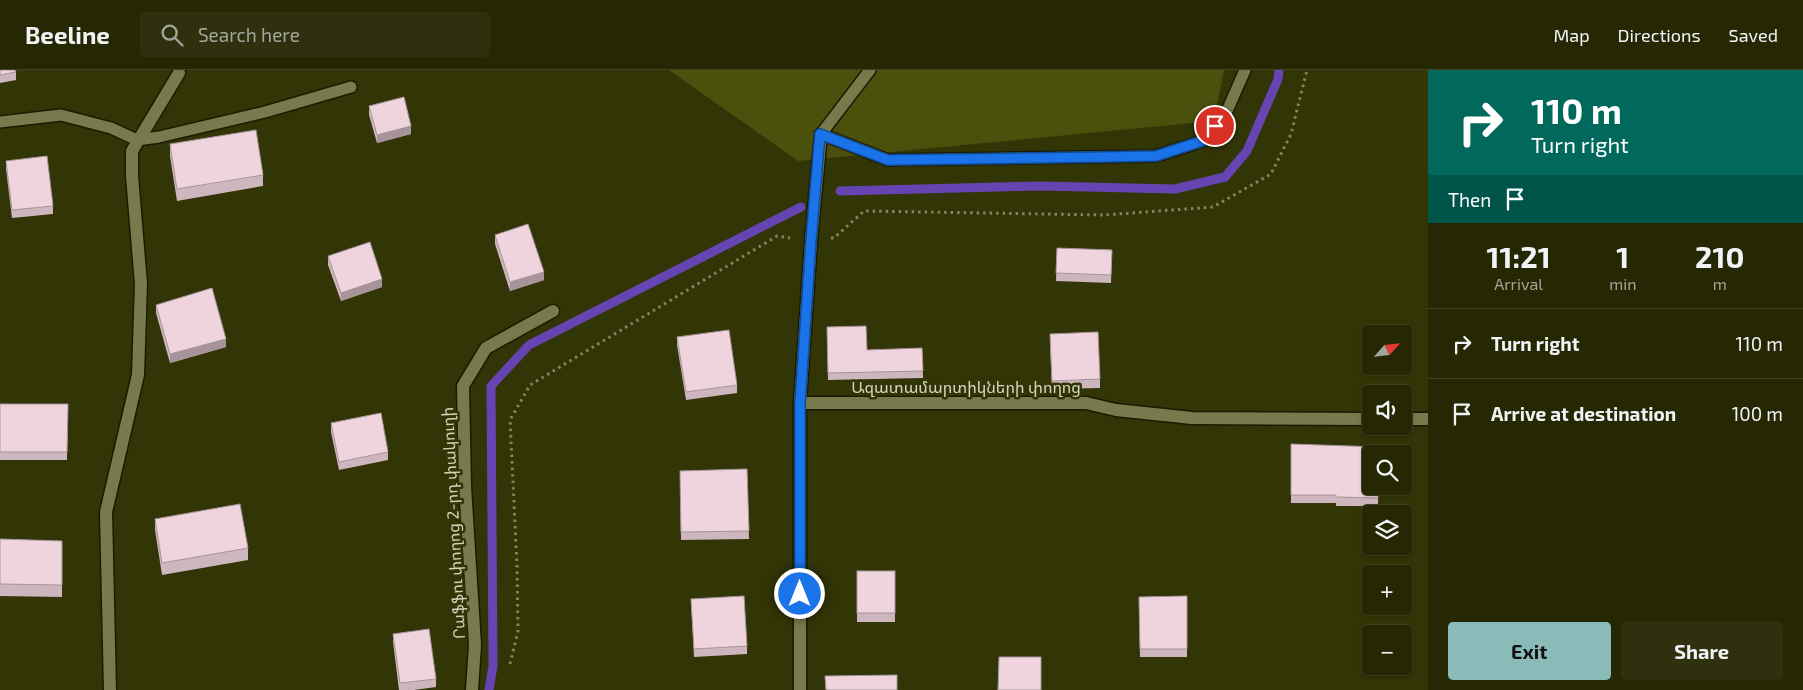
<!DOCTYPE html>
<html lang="en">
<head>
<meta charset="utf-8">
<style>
	body { margin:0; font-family:"Exo 2","Noto Sans Armenian",sans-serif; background:#2e300e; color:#f1f3f6; height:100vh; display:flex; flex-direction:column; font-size:19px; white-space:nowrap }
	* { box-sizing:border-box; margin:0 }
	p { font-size:16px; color:#a4a69a }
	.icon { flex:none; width:28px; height:28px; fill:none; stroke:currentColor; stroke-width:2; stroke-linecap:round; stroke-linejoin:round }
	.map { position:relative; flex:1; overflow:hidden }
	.drawer { display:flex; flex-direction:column; background:#262804; width:375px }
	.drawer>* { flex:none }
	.hud { background:#00695c; color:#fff; overflow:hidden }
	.needle { width:32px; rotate:63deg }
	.fabs { position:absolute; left:1362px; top:255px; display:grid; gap:10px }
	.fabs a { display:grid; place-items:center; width:50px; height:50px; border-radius:5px; background:#262804; box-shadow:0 1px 4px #0004,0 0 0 1px #424426; font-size:25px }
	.pin { position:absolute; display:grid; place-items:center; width:42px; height:42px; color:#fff; margin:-21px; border:2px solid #fff; border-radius:50%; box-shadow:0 1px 5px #0007 }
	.me { position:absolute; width:55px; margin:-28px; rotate:0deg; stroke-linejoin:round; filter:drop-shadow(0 0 4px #0008) }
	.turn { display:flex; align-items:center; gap:18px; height:105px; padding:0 20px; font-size:22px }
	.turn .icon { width:65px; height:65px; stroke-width:2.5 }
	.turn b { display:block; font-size:35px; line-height:42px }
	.then { display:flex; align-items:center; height:48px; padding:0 20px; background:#0003; gap:10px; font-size:19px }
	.eta { display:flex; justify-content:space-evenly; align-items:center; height:85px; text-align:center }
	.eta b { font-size:30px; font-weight:700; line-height:35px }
	.primary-button { display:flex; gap:10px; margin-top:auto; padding:10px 20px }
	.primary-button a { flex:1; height:58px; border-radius:5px; background:#8bbbb9; color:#111; font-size:20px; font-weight:700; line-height:58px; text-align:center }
	.primary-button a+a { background:#2e300e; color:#f1f3f6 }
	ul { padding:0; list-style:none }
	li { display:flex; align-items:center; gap:15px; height:70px; padding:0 20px; border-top:1px solid #424426 }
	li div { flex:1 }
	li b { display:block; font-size:19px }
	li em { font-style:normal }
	header { display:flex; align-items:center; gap:30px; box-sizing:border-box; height:70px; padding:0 25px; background:#262804; border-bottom:1px solid #424426 }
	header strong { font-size:24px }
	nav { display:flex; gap:28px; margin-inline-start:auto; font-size:18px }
	.search { width:350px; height:45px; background:#2e300e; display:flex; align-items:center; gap:12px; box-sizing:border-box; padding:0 18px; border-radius:5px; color:#a4a69a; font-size:19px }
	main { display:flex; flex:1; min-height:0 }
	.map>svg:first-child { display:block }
	.green { fill:#4c500d }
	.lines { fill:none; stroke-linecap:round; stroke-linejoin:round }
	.stream { stroke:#6645b2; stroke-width:9 }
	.service-casing { stroke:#1a1c00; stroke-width:14 }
	.minor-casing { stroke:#1a1c00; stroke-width:15 }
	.path { stroke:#828562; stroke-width:3; stroke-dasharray:2.5 4; stroke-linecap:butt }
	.service { stroke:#767a4d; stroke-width:11 }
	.minor { stroke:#767a4d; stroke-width:12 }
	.wall { fill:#ceb6bf }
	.shaded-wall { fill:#a7949b }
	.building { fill:#efd4de; stroke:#a7949b }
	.route-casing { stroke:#114b97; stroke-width:12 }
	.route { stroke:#1a73e8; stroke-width:9 }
	.labels { text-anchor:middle; stroke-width:5; stroke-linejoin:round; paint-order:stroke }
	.street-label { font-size:16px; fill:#d2d5bd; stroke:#323506 }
</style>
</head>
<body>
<header>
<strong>Beeline</strong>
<div class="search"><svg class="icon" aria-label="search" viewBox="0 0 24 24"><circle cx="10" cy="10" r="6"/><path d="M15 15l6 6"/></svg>Search here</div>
<nav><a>Map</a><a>Directions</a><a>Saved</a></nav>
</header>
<main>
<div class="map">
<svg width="1428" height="620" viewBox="0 0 1428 620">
	<rect width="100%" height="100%" fill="#323506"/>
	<polygon class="green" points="669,0 1224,0 1214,51 798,91"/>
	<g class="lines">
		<g class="stream">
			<polyline points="840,121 1041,116 1175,119 1225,107 1247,81 1278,9 1279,0"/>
			<polyline points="489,620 493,596 491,316 529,275 801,137"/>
		</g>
		<g class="service-casing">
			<g id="service">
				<polyline points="870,0 821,64 888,90 1156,86 1203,71 1227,41 1245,0"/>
				<polyline points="0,52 61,45 111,58 137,70 159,67 265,42 351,17"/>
			</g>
		</g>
		<g class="minor-casing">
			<g id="minor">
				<polyline points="800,333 1086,333 1116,340 1192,348 1371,349"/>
				<polyline points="1404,349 1428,349"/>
				<polyline points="110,620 106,442 138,305 141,214 132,106 132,81 179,3"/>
				<polyline points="472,620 475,575 465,416 463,316 486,278 553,241"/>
				<polyline points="800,620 800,333 811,171 821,64"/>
			</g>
		</g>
		<g class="path">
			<polyline points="831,168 834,168 864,141 1104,145 1213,137 1271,104 1291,64 1307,0"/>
			<polyline points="510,594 518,561 517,495 510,350 530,315 777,166 790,168"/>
		</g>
		<use href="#service" class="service"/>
		<use href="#minor" class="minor"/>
	</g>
	<g class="wall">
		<polygon points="0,0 16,2 16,10 0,13"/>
		<polygon points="369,36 411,64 377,73 369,45"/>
		<polygon points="170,74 263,105 263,116 177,131 170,86"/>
		<polygon points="6,91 53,136 53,144 12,148 6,99"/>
		<polygon points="495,165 544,210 510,221 495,174"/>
		<polygon points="1057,178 1112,180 1111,213 1056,211"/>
		<polygon points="328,186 382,217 341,231 328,195"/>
		<polygon points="156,235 226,277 170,293 156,243"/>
		<polygon points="827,257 867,280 922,278 923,308 828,310"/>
		<polygon points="677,267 737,315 737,323 686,330 677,275"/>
		<polygon points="1050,272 1100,309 1100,318 1052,319"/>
		<polygon points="0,334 68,334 67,390 0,390"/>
		<polygon points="331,353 388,382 388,390 339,400 331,362"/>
		<polygon points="1291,374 1378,416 1378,436 1336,436 1336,433 1291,433"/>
		<polygon points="747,399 749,469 681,470 680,401"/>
		<polygon points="155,449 248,478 248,490 162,505 155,460"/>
		<polygon points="0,469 62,471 62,527 0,526"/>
		<rect x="857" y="501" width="38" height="51"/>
		<polygon points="1187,526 1187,587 1140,587 1139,527"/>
		<polygon points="691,529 747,576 747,584 694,587"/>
		<polygon points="393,564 436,609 436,617 414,620 399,620 393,572"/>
	</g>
	<g class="shaded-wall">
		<polygon points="411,56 411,64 377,73 377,65"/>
		<polygon points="544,202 544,210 510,221 510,212"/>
		<polygon points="382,209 382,217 341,231 341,223"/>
		<polygon points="226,269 226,277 170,293 170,284"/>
	</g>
	<g class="building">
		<polygon points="0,0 15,0 16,2 0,5"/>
		<polygon points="404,27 411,56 377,65 369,36"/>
		<polygon points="256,60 263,105 177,119 170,74"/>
		<polygon points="47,86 53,136 12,140 6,91"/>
		<polygon points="528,154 544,202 510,212 495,165"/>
		<polygon points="370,172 382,209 341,223 328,186"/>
		<polygon points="1057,178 1112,180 1111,205 1056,203"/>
		<polygon points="212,218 226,269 170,284 156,235"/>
		<polygon points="866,256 867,280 922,278 923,301 828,303 827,257"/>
		<polygon points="729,260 737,315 686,322 677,267"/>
		<polygon points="1098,262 1100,309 1052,311 1050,264"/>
		<polygon points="0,334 68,334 67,382 0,382"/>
		<polygon points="381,343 388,382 339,392 331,353"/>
		<polygon points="1291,374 1379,377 1378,384 1371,384 1371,416 1378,416 1378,428 1336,427 1336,425 1291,425"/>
		<polygon points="747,399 749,461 681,462 680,401"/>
		<polygon points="240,434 248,478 162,493 155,449"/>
		<polygon points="0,469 62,471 62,515 0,514"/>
		<rect x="857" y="501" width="38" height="42"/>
		<polygon points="744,526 747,576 694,579 691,529"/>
		<polygon points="1187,526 1187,579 1140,579 1139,527"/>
		<polygon points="429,559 436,609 400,613 393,564"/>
		<polygon points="999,587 1041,587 1041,620 998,620"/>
		<polygon points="897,605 897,620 826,620 825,606"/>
	</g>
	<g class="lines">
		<g class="route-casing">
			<polyline id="route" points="800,524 800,333 811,171 820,64 888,90 1101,87 1156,86 1202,71 1215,56"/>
		</g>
		<use href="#route" class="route"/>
	</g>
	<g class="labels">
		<g class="street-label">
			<text x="966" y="323">Ազատամարտիկների փողոց</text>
			<text transform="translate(453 453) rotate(-93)" y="6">Րաֆֆու փողոց 2-րդ փակուղի</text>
		</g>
	</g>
</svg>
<div class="fabs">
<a><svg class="needle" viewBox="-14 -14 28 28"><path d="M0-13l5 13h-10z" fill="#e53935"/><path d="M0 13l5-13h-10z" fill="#a4a69a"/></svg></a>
<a><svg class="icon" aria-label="sound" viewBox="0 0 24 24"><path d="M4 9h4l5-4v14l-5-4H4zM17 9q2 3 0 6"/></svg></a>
<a><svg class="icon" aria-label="search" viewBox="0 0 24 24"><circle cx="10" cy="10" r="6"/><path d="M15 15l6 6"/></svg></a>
<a><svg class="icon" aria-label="layers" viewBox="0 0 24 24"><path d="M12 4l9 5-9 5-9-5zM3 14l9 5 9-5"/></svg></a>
<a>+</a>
<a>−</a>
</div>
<div class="pin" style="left:1215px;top:56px;background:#d93025"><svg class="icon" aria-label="arrive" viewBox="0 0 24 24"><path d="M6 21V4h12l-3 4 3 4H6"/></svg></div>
<svg class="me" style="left:800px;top:524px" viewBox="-20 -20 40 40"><circle r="17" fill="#1a73e8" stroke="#fff" stroke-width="3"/><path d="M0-11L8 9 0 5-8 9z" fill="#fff"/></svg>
</div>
<section class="drawer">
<div class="hud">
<div class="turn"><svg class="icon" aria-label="right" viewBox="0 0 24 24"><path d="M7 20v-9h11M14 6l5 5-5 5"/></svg><div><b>110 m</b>Turn right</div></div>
<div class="then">Then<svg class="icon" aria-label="arrive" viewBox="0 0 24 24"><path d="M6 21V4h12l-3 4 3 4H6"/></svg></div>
</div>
<div class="eta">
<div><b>11:21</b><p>Arrival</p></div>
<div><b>1</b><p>min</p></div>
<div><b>210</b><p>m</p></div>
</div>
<ul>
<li><svg class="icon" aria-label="right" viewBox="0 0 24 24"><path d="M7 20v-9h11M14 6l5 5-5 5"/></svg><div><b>Turn right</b></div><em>110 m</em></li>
<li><svg class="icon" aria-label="arrive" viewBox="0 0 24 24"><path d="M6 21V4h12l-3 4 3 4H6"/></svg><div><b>Arrive at destination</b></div><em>100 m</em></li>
</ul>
<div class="primary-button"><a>Exit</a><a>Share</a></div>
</section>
</main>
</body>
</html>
